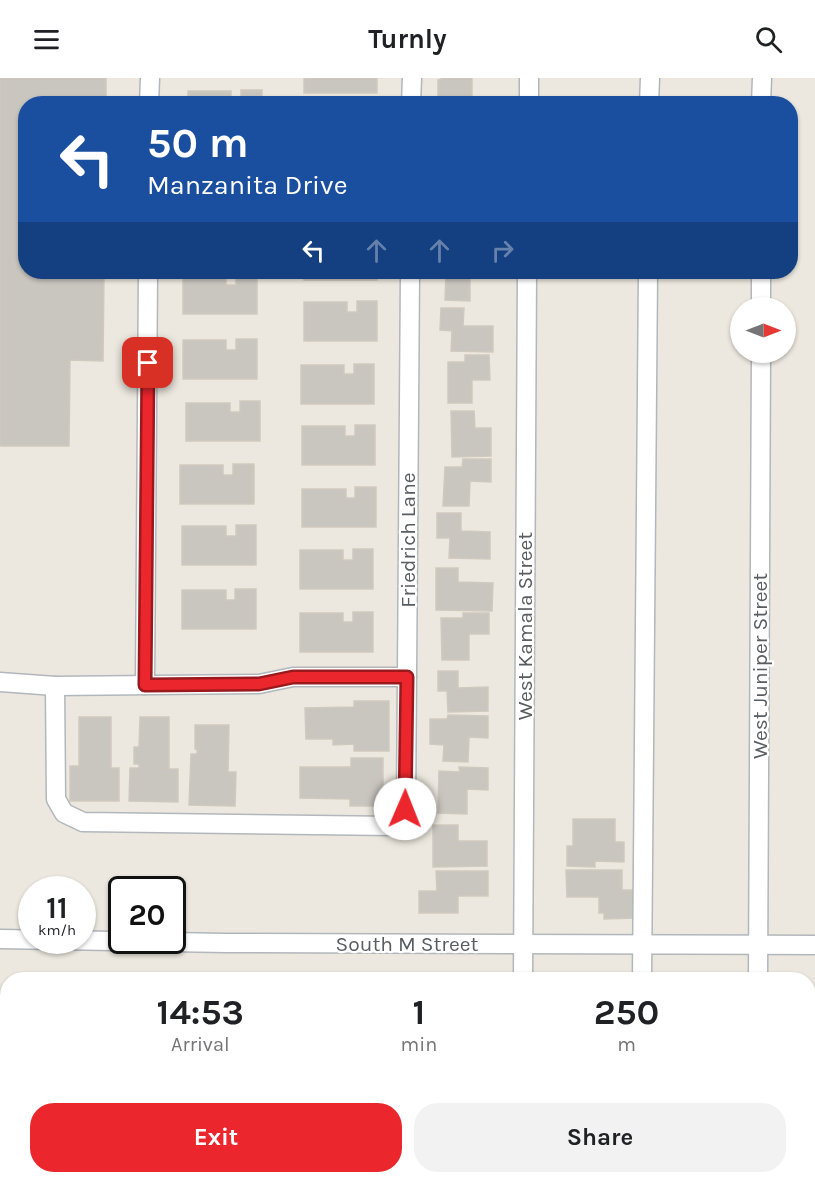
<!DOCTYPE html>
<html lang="en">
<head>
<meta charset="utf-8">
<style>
	body { margin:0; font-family:Karla,sans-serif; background:#f2f2f2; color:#202124; height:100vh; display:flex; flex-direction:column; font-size:22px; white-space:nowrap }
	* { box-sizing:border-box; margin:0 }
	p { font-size:20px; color:#757577 }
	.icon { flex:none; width:33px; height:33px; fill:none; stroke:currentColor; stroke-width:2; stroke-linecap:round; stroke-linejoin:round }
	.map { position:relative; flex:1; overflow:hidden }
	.details { position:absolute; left:0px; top:894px; width:816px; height:212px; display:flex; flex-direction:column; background:#fff; border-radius:24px 24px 0 0; box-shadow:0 2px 4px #0004 }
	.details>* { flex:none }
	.guide { position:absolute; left:18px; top:18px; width:780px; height:183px; border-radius:24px; box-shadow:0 2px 4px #0004; background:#1a4fa0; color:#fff; overflow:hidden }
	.needle { width:39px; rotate:90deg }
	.tools { position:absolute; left:730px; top:219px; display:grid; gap:12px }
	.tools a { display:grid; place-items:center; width:66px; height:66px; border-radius:50%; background:#fff; box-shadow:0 2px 4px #0004; font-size:30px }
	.speed { position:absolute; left:18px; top:798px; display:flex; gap:12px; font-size:30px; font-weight:700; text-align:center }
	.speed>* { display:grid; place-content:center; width:78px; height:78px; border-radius:50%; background:#fff; box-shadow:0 2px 4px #0004; line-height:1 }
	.speed small { font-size:15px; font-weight:400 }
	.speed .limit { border:3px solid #111; border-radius:9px; background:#fff; color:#111 }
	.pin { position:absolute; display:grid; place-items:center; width:51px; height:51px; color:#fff; margin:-26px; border-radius:12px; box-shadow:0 3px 9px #0006 }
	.me { position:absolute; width:66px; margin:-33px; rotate:1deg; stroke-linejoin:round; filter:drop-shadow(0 0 4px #0008) }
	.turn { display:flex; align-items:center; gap:21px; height:126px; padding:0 30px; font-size:27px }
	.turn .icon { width:78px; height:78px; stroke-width:2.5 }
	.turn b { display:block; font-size:42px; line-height:51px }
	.lanes { display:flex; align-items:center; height:57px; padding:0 30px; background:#0003; justify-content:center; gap:30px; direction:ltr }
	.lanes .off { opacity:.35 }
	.eta { display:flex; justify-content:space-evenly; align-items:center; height:102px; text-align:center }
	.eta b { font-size:36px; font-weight:700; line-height:42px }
	.button { display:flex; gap:12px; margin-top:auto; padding:12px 30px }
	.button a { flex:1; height:69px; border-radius:24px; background:#eb262d; color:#fff; font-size:24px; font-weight:700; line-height:69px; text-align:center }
	.button a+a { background:#f2f2f2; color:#202124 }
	header { display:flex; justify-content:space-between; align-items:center; height:78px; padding:0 30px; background:#fff; font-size:27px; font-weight:700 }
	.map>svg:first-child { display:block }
	.building { fill:#c9c5bf; stroke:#d0c9be; stroke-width:1.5 }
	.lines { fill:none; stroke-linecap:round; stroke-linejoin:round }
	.minor-casing { stroke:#b2b7bb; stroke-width:21 }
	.minor { stroke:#fff; stroke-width:18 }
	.route-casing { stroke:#99191d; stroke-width:15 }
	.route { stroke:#eb262d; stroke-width:10 }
	.labels { text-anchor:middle; stroke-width:4.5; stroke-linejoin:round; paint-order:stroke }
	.street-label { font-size:21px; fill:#585d61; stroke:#fff }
</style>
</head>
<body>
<header><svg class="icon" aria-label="menu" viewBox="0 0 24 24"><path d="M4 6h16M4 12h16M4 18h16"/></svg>Turnly<svg class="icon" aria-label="search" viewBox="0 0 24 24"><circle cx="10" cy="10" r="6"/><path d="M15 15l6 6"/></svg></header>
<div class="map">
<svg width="815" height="1105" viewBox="0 0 815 1105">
	<rect width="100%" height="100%" fill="#ece8df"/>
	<g class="building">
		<polygon points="0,0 106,0 106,26 26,26 26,194 104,194 103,283 70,282 69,368 0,368"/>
		<rect x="304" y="0" width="73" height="15"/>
		<polygon points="444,0 472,0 472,20 438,19 438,2"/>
		<polygon points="241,12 262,12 262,26 188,26 188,13 231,13 231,22 241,22"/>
		<rect x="304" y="194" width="73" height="8"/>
		<polygon points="446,194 493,194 493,197 470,196 470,223 445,222"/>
		<polygon points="236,196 257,196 257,236 183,236 183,198 226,198 226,207 236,207"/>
		<polygon points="357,223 377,223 377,263 304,263 304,224 347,224 347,234 357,234"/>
		<polygon points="441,230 464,230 463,248 493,248 493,274 451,273 452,253 440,252"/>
		<polygon points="236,261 257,261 257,301 183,301 183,262 226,262 226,272 236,272"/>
		<polygon points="465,277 489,277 490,302 472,302 472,325 448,325 448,284 465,284"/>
		<polygon points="354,286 374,286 374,326 301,326 301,287 344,287 344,296 354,296"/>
		<polygon points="240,323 260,323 260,363 186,363 186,325 230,325 230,334 240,334"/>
		<polygon points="451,333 474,333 475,350 491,350 491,378 452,379"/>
		<polygon points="355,347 375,347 375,387 302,387 302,348 345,348 345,358 355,358"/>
		<polygon points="463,381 491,381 491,404 470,403 469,428 443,428 445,389 462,389"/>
		<polygon points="233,386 254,386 254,426 180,426 180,387 223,387 223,397 233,397"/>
		<polygon points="355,409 376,409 376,449 302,449 302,411 346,411 346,420 355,420"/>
		<polygon points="437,435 461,435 461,453 490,454 490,481 449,480 450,460 437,460"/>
		<polygon points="236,447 256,447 256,487 182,487 182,448 226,448 226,458 236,458"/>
		<polygon points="353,471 373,471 373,511 300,511 300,472 343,472 343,482 353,482"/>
		<polygon points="436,490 458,490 458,504 493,505 492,533 436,532"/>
		<polygon points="235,511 256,511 256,551 182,551 182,512 226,512 226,522 235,522"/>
		<polygon points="353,534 373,534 373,574 300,574 300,535 343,535 343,544 353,544"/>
		<polygon points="463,535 489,535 489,556 469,556 469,582 442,582 441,540 463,540"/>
		<polygon points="438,593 458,593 458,610 488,609 488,633 448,634 447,613 438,613"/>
		<polygon points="354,623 389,623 389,673 354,673 354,666 333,667 333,661 306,661 305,630 354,629"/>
		<polygon points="448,637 488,638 488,660 469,659 468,684 443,683 444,667 430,666 430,641 447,641"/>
		<polygon points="79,639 111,639 111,690 119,690 119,723 70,723 70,688 79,688"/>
		<polygon points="140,639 169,639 169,691 178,691 178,724 129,723 130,690 139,690 139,686 134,686 134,669 139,669"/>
		<polygon points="195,647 229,647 228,694 236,694 235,728 189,727 191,676 197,676 197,671 195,671"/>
		<polygon points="351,680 383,680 383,728 350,728 350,721 300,720 300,689 351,689"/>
		<polygon points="459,689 488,690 488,712 467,711 467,736 438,735 439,693 460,694"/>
		<polygon points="573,741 615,741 615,764 624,764 624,784 595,783 595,789 567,788 567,768 573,768"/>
		<polygon points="433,747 458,747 458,763 487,763 487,788 433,789"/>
		<polygon points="566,792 622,792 622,812 636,812 636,840 604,841 604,835 599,835 599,819 567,819"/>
		<polygon points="436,793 488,793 488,818 458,818 458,835 419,835 419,813 437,813"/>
	</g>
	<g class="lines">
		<g class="minor-casing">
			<g id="minor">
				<polyline points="149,26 150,0"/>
				<polyline points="411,26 412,0"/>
				<polyline points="529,26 529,0"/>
				<polyline points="649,26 650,0"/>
				<polyline points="761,26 762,0"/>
				<polyline points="761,230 761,194"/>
				<polyline points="0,604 55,608 259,606 293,599 407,599"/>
				<polyline points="145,607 148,194"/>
				<polyline points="55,608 56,721 64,735 83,744 393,748 406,731 410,194"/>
				<polyline points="0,861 226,865 815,867"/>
				<polyline points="523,902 527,194"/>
				<polyline points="642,902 648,194"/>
				<polyline points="758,902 761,274"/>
				<polyline points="0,1092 8,1092"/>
				<polyline points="519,1105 519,1098"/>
				<polyline points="640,1105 640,1098"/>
				<polyline points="756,1105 756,1098"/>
			</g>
		</g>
		<use href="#minor" class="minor"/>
	</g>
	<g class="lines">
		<g class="route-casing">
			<polyline id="route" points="148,285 145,607 259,606 293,599 407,599 405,731"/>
		</g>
		<use href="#route" class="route"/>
	</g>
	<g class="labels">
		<g class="street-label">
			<text transform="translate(408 462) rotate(-90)" y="7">Friedrich Lane</text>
			<text transform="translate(525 548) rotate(-90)" y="7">West Kamala Street</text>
			<text transform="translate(760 588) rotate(-90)" y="7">West Juniper Street</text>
			<text x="407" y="873">South M Street</text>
		</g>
	</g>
</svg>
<div class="tools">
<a><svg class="needle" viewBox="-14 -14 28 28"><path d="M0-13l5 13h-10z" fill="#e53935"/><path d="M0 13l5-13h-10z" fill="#757577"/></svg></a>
</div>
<div class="speed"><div>11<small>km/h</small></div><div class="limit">20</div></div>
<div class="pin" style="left:148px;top:285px;background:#d93025"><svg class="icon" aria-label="arrive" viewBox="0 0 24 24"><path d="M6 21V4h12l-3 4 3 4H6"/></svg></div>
<svg class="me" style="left:405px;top:731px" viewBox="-20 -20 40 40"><circle r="19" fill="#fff"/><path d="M0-13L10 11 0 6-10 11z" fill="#eb262d"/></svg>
<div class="guide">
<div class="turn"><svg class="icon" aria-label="left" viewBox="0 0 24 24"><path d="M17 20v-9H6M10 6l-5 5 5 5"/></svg><div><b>50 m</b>Manzanita Drive</div></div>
<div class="lanes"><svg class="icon" aria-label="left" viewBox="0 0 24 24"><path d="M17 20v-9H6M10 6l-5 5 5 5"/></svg><svg class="icon off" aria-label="ahead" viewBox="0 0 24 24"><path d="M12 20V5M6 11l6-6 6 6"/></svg><svg class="icon off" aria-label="ahead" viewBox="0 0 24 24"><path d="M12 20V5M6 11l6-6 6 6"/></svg><svg class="icon off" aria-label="right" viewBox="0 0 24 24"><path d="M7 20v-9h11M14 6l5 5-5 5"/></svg></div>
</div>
<section class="details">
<div class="eta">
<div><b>14:53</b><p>Arrival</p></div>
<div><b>1</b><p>min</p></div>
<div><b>250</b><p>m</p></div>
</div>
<div class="button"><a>Exit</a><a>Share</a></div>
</section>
</div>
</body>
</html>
